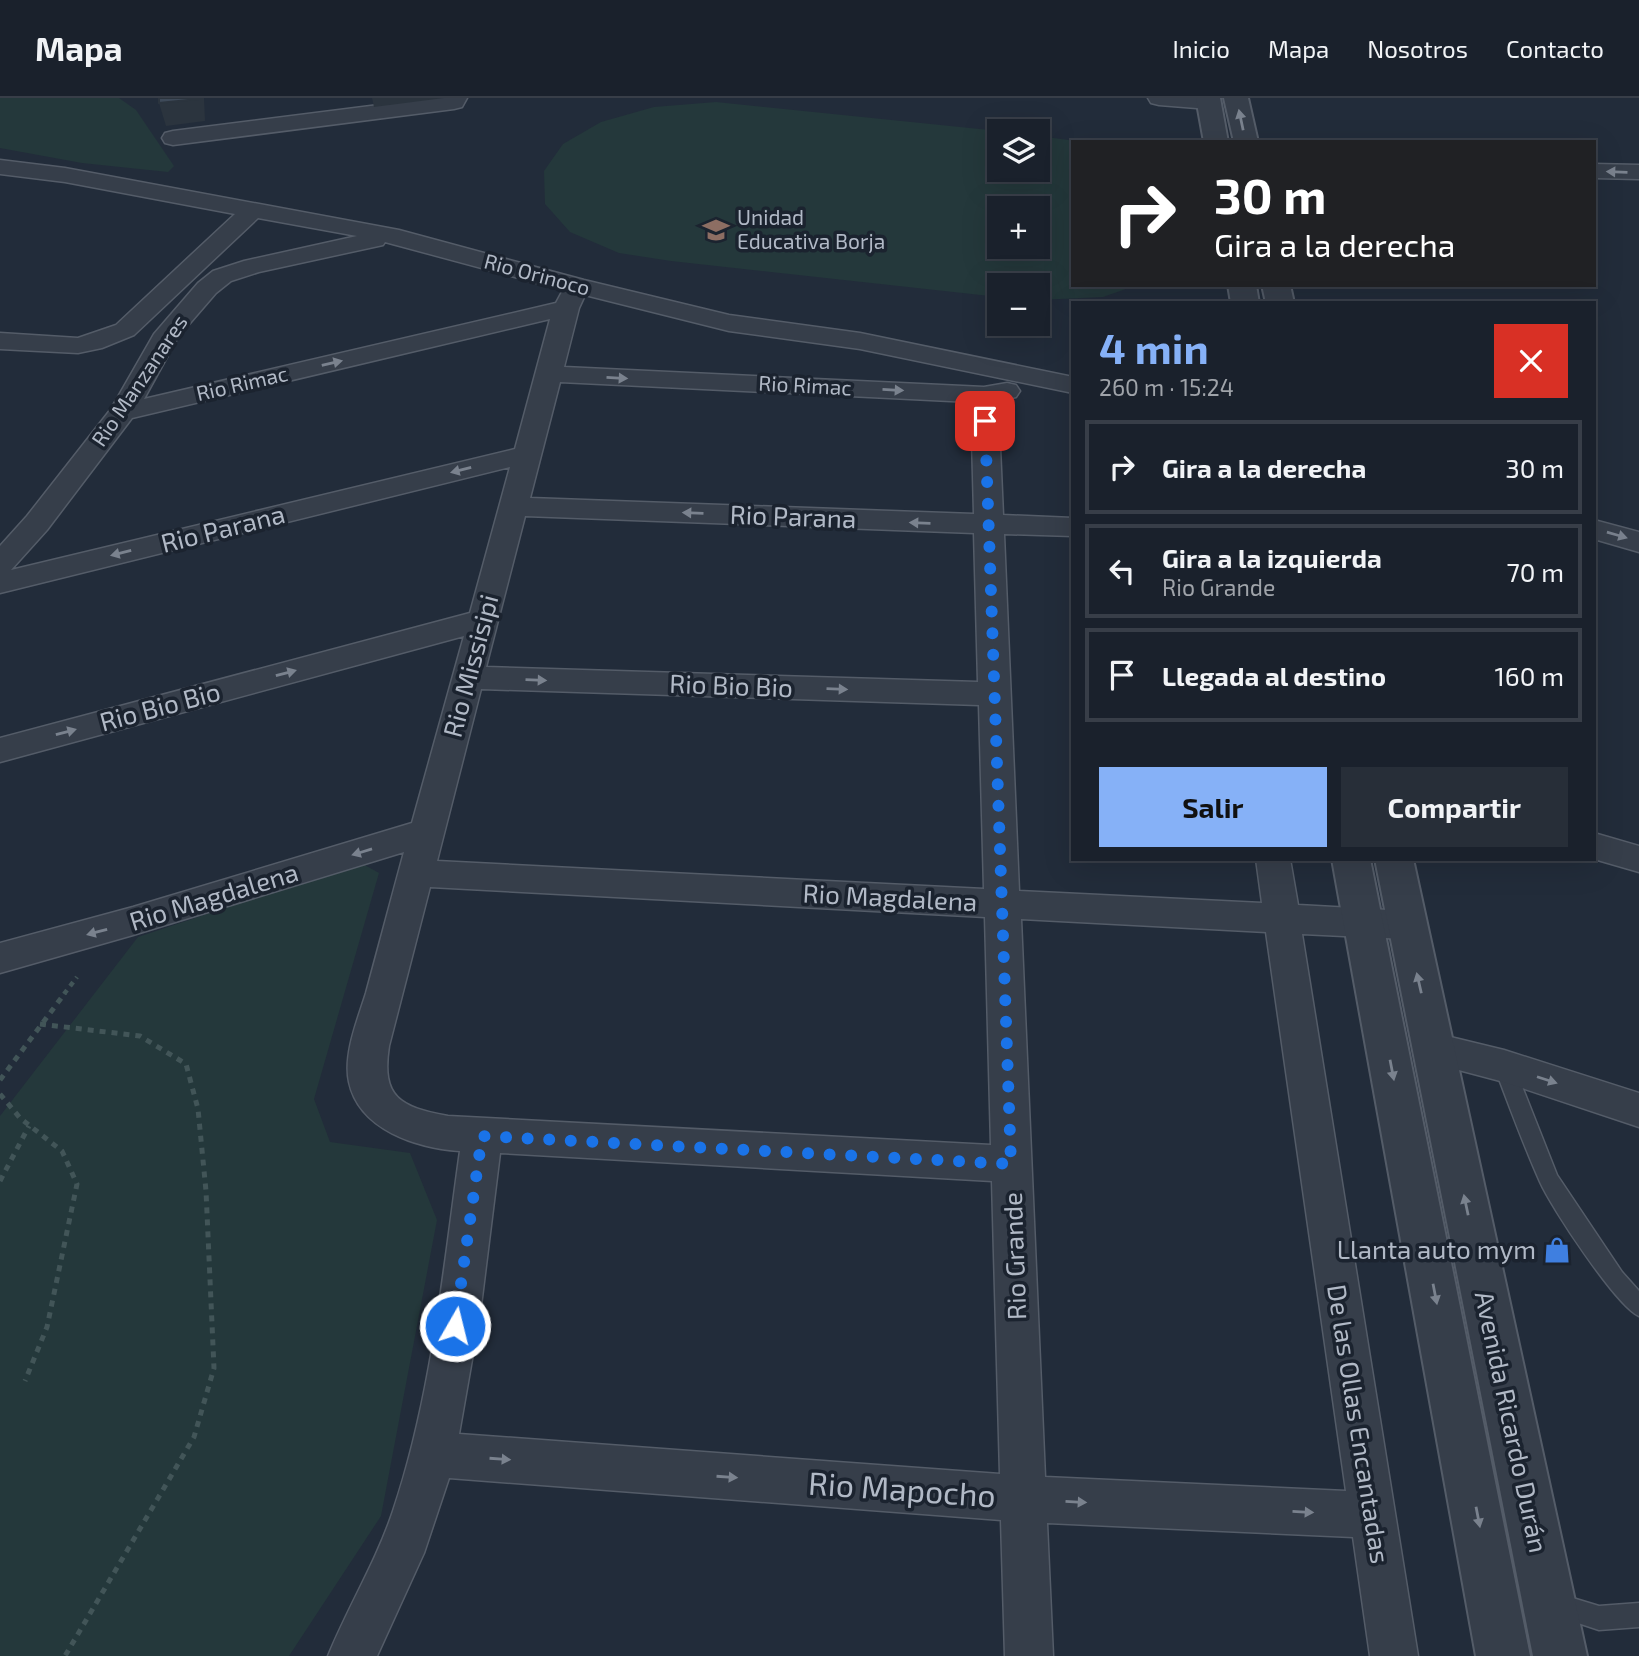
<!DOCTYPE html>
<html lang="es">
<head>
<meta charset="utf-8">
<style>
	body { margin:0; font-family:"Exo 2",sans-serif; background:#272e38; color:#f1f3f6; height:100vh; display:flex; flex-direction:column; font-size:26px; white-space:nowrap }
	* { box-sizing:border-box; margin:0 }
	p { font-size:23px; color:#9fa3a9 }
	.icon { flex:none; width:38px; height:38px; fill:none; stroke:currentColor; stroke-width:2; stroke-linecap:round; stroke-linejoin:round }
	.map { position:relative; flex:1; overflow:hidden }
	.panel { position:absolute; left:1071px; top:203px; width:525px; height:560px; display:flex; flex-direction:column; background:#1a212c; border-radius:0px; box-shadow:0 7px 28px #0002,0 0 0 2px #383e48 }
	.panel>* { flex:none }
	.banner { position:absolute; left:1071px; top:42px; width:525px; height:147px; border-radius:0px; box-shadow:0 7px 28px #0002,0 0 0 2px #383e48; background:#202124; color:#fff; overflow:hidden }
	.controls { position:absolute; left:987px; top:21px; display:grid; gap:14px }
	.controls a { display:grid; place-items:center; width:63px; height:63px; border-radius:0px; background:#1a212c; box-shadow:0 7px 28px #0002,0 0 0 2px #383e48; font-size:35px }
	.pin { position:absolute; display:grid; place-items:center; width:60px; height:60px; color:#fff; margin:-30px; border-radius:14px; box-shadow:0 4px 10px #0006 }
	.me { position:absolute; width:77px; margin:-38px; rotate:8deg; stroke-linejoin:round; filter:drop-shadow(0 0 5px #0008) }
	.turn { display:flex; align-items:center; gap:24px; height:147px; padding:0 28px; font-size:32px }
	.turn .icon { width:91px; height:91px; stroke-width:2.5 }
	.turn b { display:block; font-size:49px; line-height:60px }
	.round { display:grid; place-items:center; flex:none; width:74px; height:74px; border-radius:0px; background:#272e38 }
	.headline { display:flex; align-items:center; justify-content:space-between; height:119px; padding:0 28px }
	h1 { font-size:42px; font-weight:700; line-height:52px; color:#86b1f7 }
	.cta { display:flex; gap:14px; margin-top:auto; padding:14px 28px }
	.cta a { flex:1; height:80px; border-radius:0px; background:#86b1f7; color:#111; font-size:28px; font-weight:700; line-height:80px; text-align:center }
	.cta a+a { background:#272e38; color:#f1f3f6 }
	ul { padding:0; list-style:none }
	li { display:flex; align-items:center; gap:21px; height:94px; margin:0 14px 10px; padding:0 14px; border:4px solid #383e48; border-radius:0px }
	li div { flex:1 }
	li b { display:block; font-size:26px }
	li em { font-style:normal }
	header { display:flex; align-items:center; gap:42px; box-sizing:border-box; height:98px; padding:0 35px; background:#1a212c; border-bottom:2px solid #383e48 }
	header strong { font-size:33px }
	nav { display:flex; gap:38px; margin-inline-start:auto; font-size:24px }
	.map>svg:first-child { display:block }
	.green { fill:#24383b; fill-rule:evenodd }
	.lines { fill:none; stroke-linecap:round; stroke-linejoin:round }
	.service-casing { stroke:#545c68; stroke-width:3 }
	.minor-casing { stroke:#545c68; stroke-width:3 }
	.tertiary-casing { stroke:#545c68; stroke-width:4 }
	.path-far1 { stroke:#425558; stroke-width:4.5; stroke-dasharray:5 5; stroke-linecap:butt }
	.path { stroke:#425558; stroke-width:5; stroke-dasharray:6 6; stroke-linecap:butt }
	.service { fill:#363e4a; fill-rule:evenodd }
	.minor { fill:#363e4a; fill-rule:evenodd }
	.tertiary { fill:#363e4a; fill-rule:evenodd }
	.shaded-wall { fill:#2b343e }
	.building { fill:#3e4a59; stroke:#2b343e; stroke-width:2 }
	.oneway { fill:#7a828e }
	.route { stroke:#1a73e8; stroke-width:12; stroke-dasharray:0 21.6 }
	.labels { text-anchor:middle; stroke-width:7; stroke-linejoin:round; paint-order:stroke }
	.far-poi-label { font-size:21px; fill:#b1b9c6; stroke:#1b232f; text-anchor:start }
	.far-street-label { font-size:21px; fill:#b1b9c6; stroke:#1b232f }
	.street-label { font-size:26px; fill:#b1b9c6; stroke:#1b232f }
	.poi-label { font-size:26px; fill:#b1b9c6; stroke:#1b232f; text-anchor:end }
	.near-street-label { font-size:32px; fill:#b1b9c6; stroke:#1b232f }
</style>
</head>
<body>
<header>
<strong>Mapa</strong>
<nav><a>Inicio</a><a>Mapa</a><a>Nosotros</a><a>Contacto</a></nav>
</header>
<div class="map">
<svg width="1639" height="1558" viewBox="0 0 1639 1558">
	<rect width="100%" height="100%" fill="#222c3a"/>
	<g class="green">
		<polygon points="0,0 119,0 136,12 174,68 168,74 82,65 0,50"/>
		<path d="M716,4l283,29v39h39v-34l46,6h-11v143h64l-34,12 -65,3v-15h-39v12l-328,-36 -52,-8 -49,-21 -25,-28 -1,-33 19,-27 38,-22 53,-15zM1038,110v39h-39v-39z"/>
		<polygon points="361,765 379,775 314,1001 330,1044 410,1055 437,1122 381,1418 289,1558 0,1558 0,1018 138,839"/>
	</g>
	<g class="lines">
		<g class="service-casing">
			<g id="service">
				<path d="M1504,960l7,2 3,6 43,109 65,97 17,19v25c-22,-9 -88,-109 -99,-134 -17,-38 -31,-77 -46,-116l3,-6z"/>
				<polygon points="1556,1495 1599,1508 1639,1505 1639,1529 1599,1532 1548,1515 1544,1507 1548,1499"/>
			</g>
		</g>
		<g class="minor-casing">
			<g id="minor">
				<polygon points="434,0 467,0 462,9 454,11 173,47 165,45 162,40 165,35 173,33"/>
				<polygon points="1148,0 1217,0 1220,4 1217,9 1209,11 1159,7 1151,5"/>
				<path d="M0,62l65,8 334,62 185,50 145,35 131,18 213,44v16l-213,-44 -131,-18 -144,-36 -6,13 -15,59 420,20 23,-4 9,2 4,6 -4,6 -18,4 5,114 70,3v18l-69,-2 15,357 243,12 -6,-44h34l8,46 108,6 13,4 5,10 -5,10 -13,4 -104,-5 116,722h-48l-17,-119 -306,-14 6,133h-48l-4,-136 -552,-42 -25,75 -47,103h-49c20,-49 48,-94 65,-145 39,-116 50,-240 67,-360 -43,-3 -101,-21 -111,-69 -6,-28 9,-63 17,-89 13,-47 25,-94 38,-141l-271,83 -133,38v-30l133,-36 279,-84 52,-187 -464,126v-24l470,-125 40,-146 -510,126v-47l27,-30 84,-107 43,-75 44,-51 15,-12 31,-10 113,-25 -99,-18 -124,117 -32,13 -24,5 -78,-4v-16l78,5 38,-13 119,-111 -170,-32 -65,-8zM385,144l178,48 -7,13 -412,96 34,-62 38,-44 15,-12 28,-9 124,-27zM550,221l-35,130 -504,121 36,-40 85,-112zM560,284l411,20 3,112 -444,-16zM525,418l449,17 4,149 -492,-15zM481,591l498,16 5,184 -547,-28zM430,789l555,30 6,228 -543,-29c-48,-9 -67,-18 -59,-70zM1021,821l245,13 80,559 -301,-14zM500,1055l492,28 8,293 -541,-40 21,-120z"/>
				<polygon points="1594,66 1639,67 1639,81 1594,80"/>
				<polygon points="1594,422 1639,434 1639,454 1594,441"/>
				<polygon points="1594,735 1639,748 1639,774 1594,761"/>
				<polygon points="1434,935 1504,952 1639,995 1639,1029 1504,984 1421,962 1415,951 1421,940"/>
			</g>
		</g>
		<g class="tertiary-casing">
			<g id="tertiary">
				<polygon points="1196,0 1220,0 1228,44 1204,44"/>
				<polygon points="1224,0 1248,0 1258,44 1234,44"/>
				<polygon points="1228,187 1256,187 1259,205 1231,205"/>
				<polygon points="1262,187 1290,187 1294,205 1266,205"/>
				<polygon points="1332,761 1370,761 1530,1558 1476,1558"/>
				<polygon points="1375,761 1413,761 1587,1558 1533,1558"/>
			</g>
		</g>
		<polyline class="path-far1" points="64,896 77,879"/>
		<g class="path">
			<polyline points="40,926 140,938 186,966 198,1011 206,1093 214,1270 194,1339 65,1558"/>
			<polyline points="0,982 65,895"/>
			<polyline points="0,996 20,1020 62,1053 77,1086 47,1229 25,1283"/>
			<polyline points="0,1083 29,1028"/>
		</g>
		<use href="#service" class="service"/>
		<use href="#minor" class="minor"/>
		<use href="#tertiary" class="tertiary"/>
	</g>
	<g class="shaded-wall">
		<polygon points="198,0 204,0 205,23 166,28 159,5"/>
		<polygon points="372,0 444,0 374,9"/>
	</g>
	<polygon class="building" points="159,0 198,0 198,1 159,5"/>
	<defs><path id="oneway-solid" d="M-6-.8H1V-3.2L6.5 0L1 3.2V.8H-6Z" transform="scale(1.75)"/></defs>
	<g class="oneway">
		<use href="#oneway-solid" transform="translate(1241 22) rotate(-102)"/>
		<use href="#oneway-solid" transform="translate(1617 74) rotate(-178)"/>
		<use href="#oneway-solid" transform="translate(332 265) rotate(-13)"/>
		<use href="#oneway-solid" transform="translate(617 280) rotate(3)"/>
		<use href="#oneway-solid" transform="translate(893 292) rotate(3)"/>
		<use href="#oneway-solid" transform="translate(461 372) rotate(166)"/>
		<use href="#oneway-solid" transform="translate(693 415) rotate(-178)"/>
		<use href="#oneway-solid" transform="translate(920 425) rotate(-178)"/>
		<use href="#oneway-solid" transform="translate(1617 437) rotate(16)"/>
		<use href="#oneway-solid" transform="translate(121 455) rotate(166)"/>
		<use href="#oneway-solid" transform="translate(286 575) rotate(-15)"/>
		<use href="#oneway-solid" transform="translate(536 582) rotate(2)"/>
		<use href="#oneway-solid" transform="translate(837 591) rotate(2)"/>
		<use href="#oneway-solid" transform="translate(66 634) rotate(-15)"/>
		<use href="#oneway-solid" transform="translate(362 754) rotate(163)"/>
		<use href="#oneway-solid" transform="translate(97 834) rotate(165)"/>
		<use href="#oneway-solid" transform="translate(1419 885) rotate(-103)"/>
		<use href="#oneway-solid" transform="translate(1392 972) rotate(79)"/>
		<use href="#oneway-solid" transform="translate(1547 982) rotate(18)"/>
		<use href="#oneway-solid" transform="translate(1466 1107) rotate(-102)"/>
		<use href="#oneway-solid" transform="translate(1435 1196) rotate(79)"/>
		<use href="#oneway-solid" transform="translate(500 1361) rotate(4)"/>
		<use href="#oneway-solid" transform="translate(727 1379) rotate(4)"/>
		<use href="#oneway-solid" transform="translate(1076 1404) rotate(3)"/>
		<use href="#oneway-solid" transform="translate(1303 1414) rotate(3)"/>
		<use href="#oneway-solid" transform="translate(1478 1419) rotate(79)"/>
	</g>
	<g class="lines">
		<polyline class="route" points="455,1228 482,1038 1011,1066 985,323"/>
	</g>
	<defs>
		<g id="school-bare" transform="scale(2.1)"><path d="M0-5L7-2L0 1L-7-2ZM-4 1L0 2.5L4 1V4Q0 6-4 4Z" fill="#8d6e63" stroke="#1b232f" stroke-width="2.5" paint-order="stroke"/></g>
		<g id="shop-bare" transform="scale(2.1)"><path d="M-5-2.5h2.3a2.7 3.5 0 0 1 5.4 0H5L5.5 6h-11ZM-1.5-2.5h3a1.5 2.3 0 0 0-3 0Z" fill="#3f7fe0" stroke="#1b232f" stroke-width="2.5" paint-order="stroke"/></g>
	</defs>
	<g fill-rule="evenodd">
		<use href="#school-bare" x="716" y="132"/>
		<use href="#shop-bare" x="1557" y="1152"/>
	</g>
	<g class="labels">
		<g class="far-poi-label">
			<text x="737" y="127">Unidad<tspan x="737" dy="24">Educativa Borja</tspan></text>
		</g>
		<g class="far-street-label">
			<text transform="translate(537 177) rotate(15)" y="7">Rio Orinoco</text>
			<text transform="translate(140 283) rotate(-56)" y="7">Rio Manzanares</text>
			<text transform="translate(242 286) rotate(-13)" y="7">Rio Rimac</text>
			<text transform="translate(805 288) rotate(3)" y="7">Rio Rimac</text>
		</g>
		<g class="street-label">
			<text transform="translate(793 419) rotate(2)" y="9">Rio Parana</text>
			<text transform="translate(223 431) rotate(-14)" y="9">Rio Parana</text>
			<text transform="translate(471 568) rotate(-75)" y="9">Rio Missisipi</text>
			<text transform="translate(731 588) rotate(2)" y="9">Rio Bio Bio</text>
			<text transform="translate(160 609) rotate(-15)" y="9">Rio Bio Bio</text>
			<text transform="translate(214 799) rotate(-17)" y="9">Rio Magdalena</text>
			<text transform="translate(890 800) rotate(3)" y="9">Rio Magdalena</text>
			<text transform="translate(1015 1158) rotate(-92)" y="9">Rio Grande</text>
			<text transform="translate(1511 1324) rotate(78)" y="9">Avenida Ricardo Durán</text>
			<text transform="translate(1358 1326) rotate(81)" y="9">De las Ollas Encantadas</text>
		</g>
		<g class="poi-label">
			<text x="1536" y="1161">Llanta auto mym</text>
		</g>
		<g class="near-street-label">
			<text transform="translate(902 1392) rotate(4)" y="11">Rio Mapocho</text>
		</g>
	</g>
</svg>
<div class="controls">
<a><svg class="icon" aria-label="layers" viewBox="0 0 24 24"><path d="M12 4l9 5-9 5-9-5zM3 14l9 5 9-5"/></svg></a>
<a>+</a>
<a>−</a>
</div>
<div class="pin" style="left:985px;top:323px;background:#d93025"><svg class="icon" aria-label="arrive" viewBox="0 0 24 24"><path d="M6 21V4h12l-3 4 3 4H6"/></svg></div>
<svg class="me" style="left:455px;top:1228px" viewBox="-20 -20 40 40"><circle r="17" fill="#1a73e8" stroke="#fff" stroke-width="3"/><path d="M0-11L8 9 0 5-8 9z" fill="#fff"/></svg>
<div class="banner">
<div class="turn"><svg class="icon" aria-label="right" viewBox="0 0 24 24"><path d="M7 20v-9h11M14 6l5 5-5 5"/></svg><div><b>30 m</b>Gira a la derecha</div></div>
</div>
<section class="panel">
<div class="headline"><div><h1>4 min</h1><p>260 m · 15:24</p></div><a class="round" style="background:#d93025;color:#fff"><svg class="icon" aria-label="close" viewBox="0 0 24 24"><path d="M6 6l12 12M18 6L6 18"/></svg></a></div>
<ul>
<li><svg class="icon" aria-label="right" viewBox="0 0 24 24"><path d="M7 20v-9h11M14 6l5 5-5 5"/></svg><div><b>Gira a la derecha</b></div><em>30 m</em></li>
<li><svg class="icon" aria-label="left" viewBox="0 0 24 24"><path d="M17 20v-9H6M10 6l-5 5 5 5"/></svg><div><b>Gira a la izquierda</b><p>Rio Grande</p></div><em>70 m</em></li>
<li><svg class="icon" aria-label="arrive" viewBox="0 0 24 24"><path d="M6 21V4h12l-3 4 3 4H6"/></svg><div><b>Llegada al destino</b></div><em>160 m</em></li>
</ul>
<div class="cta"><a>Salir</a><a>Compartir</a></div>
</section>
</div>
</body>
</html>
